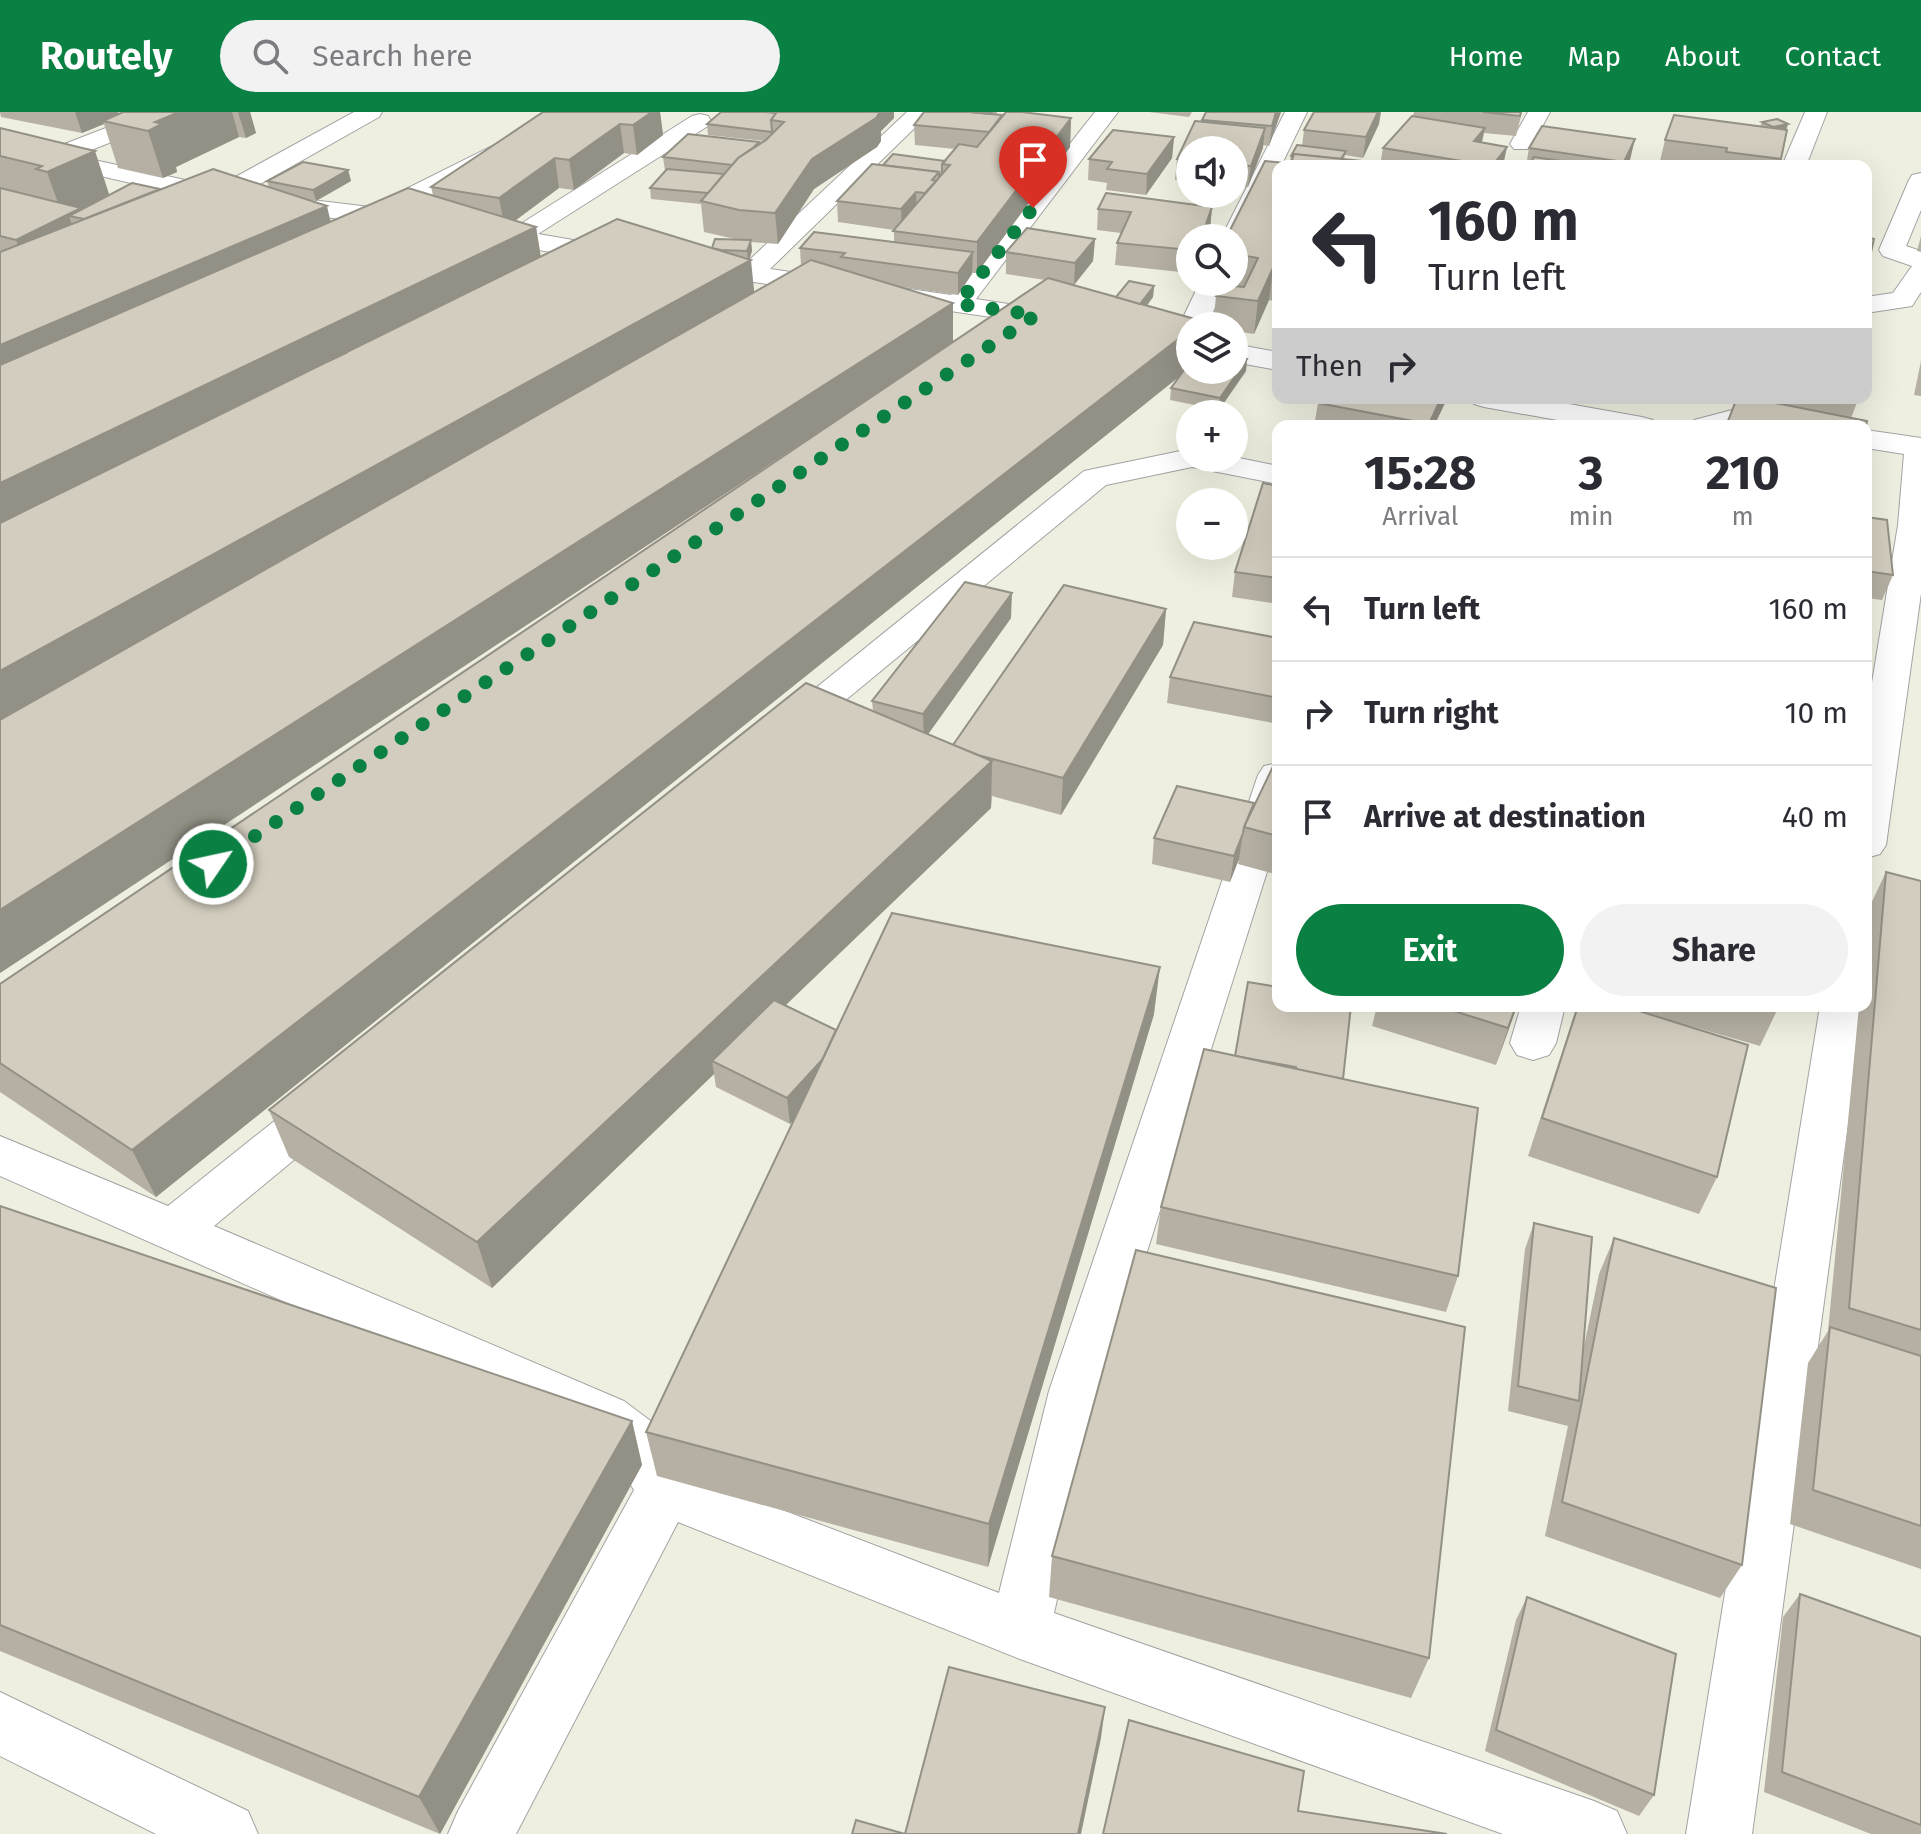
<!DOCTYPE html>
<html lang="en">
<head>
<meta charset="utf-8">
<style>
	body { margin:0; font-family:"Fira Sans",sans-serif; background:#f2f2f3; color:#2b2b33; height:100vh; display:flex; flex-direction:column; font-size:30px; white-space:nowrap }
	* { box-sizing:border-box; margin:0 }
	p { font-size:26px; color:#7c7c81 }
	.icon { flex:none; width:44px; height:44px; fill:none; stroke:currentColor; stroke-width:2; stroke-linecap:round; stroke-linejoin:round }
	.map { position:relative; flex:1; overflow:hidden }
	.panel { position:absolute; left:1272px; top:308px; width:600px; height:592px; display:flex; flex-direction:column; background:#fff; border-radius:16px; box-shadow:0 8px 32px #0002 }
	.panel>* { flex:none }
	.hud { position:absolute; left:1272px; top:48px; width:600px; height:244px; border-radius:16px; box-shadow:0 8px 32px #0002; background:#fff; color:#2b2b33; overflow:hidden }
	.tools { position:absolute; left:1176px; top:24px; display:grid; gap:16px }
	.tools a { display:grid; place-items:center; width:72px; height:72px; border-radius:50%; background:#fff; box-shadow:0 8px 32px #0002; font-size:40px }
	.pin { position:absolute; display:grid; place-items:center; width:68px; height:68px; color:#fff; margin:-82px -34px; border-radius:50% 50% 50% 0; rotate:-45deg; box-shadow:0 0 8px #0007 }
	.pin .icon { rotate:45deg }
	.me { position:absolute; width:88px; margin:-44px; rotate:56deg; stroke-linejoin:round; filter:drop-shadow(0 0 6px #0008) }
	.turn { display:flex; align-items:center; gap:28px; height:168px; padding:0 24px; font-size:36px }
	.turn .icon { width:104px; height:104px; stroke-width:2.5 }
	.turn b { display:block; font-size:56px; line-height:68px }
	.then { display:flex; align-items:center; height:76px; padding:0 24px; background:#0003; gap:16px; font-size:30px }
	.eta { display:flex; justify-content:space-evenly; align-items:center; height:136px; text-align:center }
	.eta b { font-size:48px; font-weight:700; line-height:56px }
	.cta { display:flex; gap:16px; margin-top:auto; padding:16px 24px }
	.cta a { flex:1; height:92px; border-radius:48px; background:#0b8043; color:#fff; font-size:32px; font-weight:700; line-height:92px; text-align:center }
	.cta a+a { background:#f2f2f3; color:#2b2b33 }
	ul { padding:0; list-style:none }
	li { display:flex; align-items:center; gap:24px; height:104px; padding:0 24px; border-top:2px solid #e1e1e2 }
	li div { flex:1 }
	li b { display:block; font-size:30px }
	li em { font-style:normal }
	header { display:flex; align-items:center; gap:48px; box-sizing:border-box; height:112px; padding:0 40px; background:#0b8043; color:#fff }
	header strong { font-size:38px }
	nav { display:flex; gap:44px; margin-inline-start:auto; font-size:28px }
	.search { width:560px; height:72px; background:#f2f2f3; display:flex; align-items:center; gap:20px; box-sizing:border-box; padding:0 28px; border-radius:44px; color:#7c7c81; font-size:30px }
	.map>svg:first-child { display:block }
	.lines { fill:none; stroke-linecap:round; stroke-linejoin:round }
	.street-casing { stroke:#a3a3a3; stroke-width:2 }
	.street { fill:#fff; fill-rule:evenodd }
	.wall { fill:#b5b0a3 }
	.shaded-wall { fill:#939085 }
	.building { fill:#d2cdbe; stroke:#939085; stroke-width:2 }
	.route { stroke:#0b8043; stroke-width:14; stroke-dasharray:0 25.2 }
</style>
</head>
<body>
<header>
<strong>Routely</strong>
<div class="search"><svg class="icon" aria-label="search" viewBox="0 0 24 24"><circle cx="10" cy="10" r="6"/><path d="M15 15l6 6"/></svg>Search here</div>
<nav><a>Home</a><a>Map</a><a>About</a><a>Contact</a></nav>
</header>
<div class="map">
<svg width="1921" height="1722" viewBox="0 0 1921 1722">
	<rect width="100%" height="100%" fill="#efefe1"/>
	<g class="lines">
		<g class="street-casing">
			<g id="street">
				<polygon points="147,0 178,0 175,5 76,44 217,75 354,0 382,0 379,5 246,80 370,95 560,0 589,0 586,5 401,99 419,103 423,108 419,113 410,116 223,92 216,93 205,88 0,41 0,27 49,38"/>
				<polygon points="907,0 931,0 770,157 951,183 1095,0 1118,0 976,187 1068,201 1072,207 1068,213 1058,215 686,160 682,154 686,148 695,146 744,153"/>
				<polygon points="1285,0 1307,0 1281,54 1278,54 1278,61 1247,126 1243,131 1234,134 1234,126 1221,126"/>
				<polygon points="1528,0 1550,0 1530,37 1514,37 1510,32"/>
				<polygon points="1805,0 1827,0 1806,54 1782,54"/>
				<polygon points="700,2 708,4 711,9 708,14 538,122 632,138 636,144 632,150 623,152 478,128 469,125 465,120 469,115 478,112 511,118 692,4"/>
				<polygon points="1921,61 1921,98 1906,134 1921,139 1921,180 1912,194 1866,201 1866,185 1893,181 1912,154 1883,144 1879,138 1909,68 1912,63"/>
				<polygon points="1200,170 1226,170 1207,214 1190,214 1190,222 1183,220 1179,214"/>
				<polygon points="1234,232 1278,240 1278,258 1234,250"/>
				<polygon points="1469,286 1535,286 1642,305 1653,308 1657,314 1591,314 1484,295 1474,292"/>
				<polygon points="1732,298 1797,308 1801,314 1690,314 1694,308"/>
				<polygon points="1866,318 1921,326 1921,481 1886,733 1880,742 1866,746 1866,607 1898,413 1904,342 1866,336"/>
				<polygon points="1190,337 1190,346 1234,345 1278,354 1278,372 1192,355 1106,373 796,629 783,633 770,629 764,621 770,613 1084,359"/>
				<polygon points="1278,651 1278,725 1103,1279 1054,1501 1594,1689 1617,1699 1627,1722 1503,1722 1020,1547 678,1410 516,1722 448,1722 458,1699 634,1378 616,1349 586,1323 0,1064 0,1024 168,1094 313,978 330,973 347,978 354,991 347,1004 214,1114 624,1289 656,1313 686,1361 999,1481 1049,1279 1258,663 1264,654"/>
				<polygon points="1521,894 1565,894 1556,931 1549,943 1533,948 1517,943 1510,931"/>
				<polygon points="1820,894 1864,894 1752,1722 1686,1722"/>
				<polygon points="0,1580 248,1699 258,1722 156,1722 0,1644"/>
			</g>
		</g>
		<use href="#street" class="street"/>
	</g>
	<g class="wall">
		<polygon points="0,0 118,0 119,2 123,0 250,0 256,21 246,26 239,25 176,55 177,60 163,66 118,56 104,12 82,21 1,5"/>
		<polygon points="543,0 660,0 663,23 637,43 624,41 574,78 559,76 515,109 536,115 541,145 712,136 735,127 704,120 701,92 651,87 650,76 665,59 663,45 759,30 759,32 764,29 708,23 707,12 776,1 894,6 881,19 881,29 877,35 814,77 778,132 751,130 752,139 749,147 754,181 801,154 800,136 894,130 894,118 838,110 837,89 883,53 945,49 955,37 915,33 914,13 924,0 997,0 997,3 1002,3 1071,6 1070,35 977,161 972,161 958,183 902,175 953,191 953,230 1045,168 1006,162 1006,140 1095,127 1093,149 1074,173 1116,185 1154,174 1153,185 1147,194 1190,258 1247,247 1246,259 1219,298 1170,288 1171,276 1179,264 156,1085 0,980 0,872 825,316 0,861 0,16 110,83 160,77 269,75 267,69 348,58 351,69 316,89 304,86 331,109 433,83 431,75"/>
		<polygon points="1149,0 1192,0 1189,5"/>
		<polygon points="1281,0 1269,34 1263,33 1248,75 1234,74 1234,38 1190,38 1190,69 1175,68 1177,47 1202,10 1202,8"/>
		<polygon points="1414,0 1522,0 1516,24 1484,21 1482,31 1503,54 1380,54 1383,36 1413,4"/>
		<polygon points="1762,10 1788,12 1779,54 1698,54 1660,49 1665,28 1760,15"/>
		<polygon points="1379,12 1363,46 1345,43 1344,47 1289,54 1291,44 1302,34 1304,18"/>
		<polygon points="1106,24 1174,25 1172,46 1146,83 1106,78 1107,71 1088,68 1089,47 1106,26"/>
		<polygon points="1529,36 1630,48 1627,54 1526,54"/>
		<polygon points="1278,54 1278,190 1269,188 1254,222 1234,219 1234,214 1213,214 1216,184 1222,173 1215,172 1216,170 1234,170 1234,126"/>
		<polygon points="1212,95 1210,117 1190,126 1190,161 1115,153 1117,131 1121,121 1097,118 1098,97"/>
		<polygon points="1921,124 1921,140 1917,139"/>
		<polygon points="1921,249 1921,284 1914,283"/>
		<polygon points="1321,286 1447,286 1434,314 1314,314 1318,291"/>
		<polygon points="1765,286 1856,286 1858,288 1851,306 1766,289"/>
		<polygon points="1278,374 1278,492 1232,485 1235,460"/>
		<polygon points="1866,405 1893,463 1882,488 1866,486"/>
		<polygon points="1166,497 1163,533 1061,703 992,684 991,696 786,893 836,918 1154,902 988,1455 657,1364 646,1320 793,1009 790,1012 716,975 714,962 492,1176 289,1045 269,998 873,599 872,589 1011,506 928,622 953,633"/>
		<polygon points="1278,526 1278,612 1167,591 1170,565"/>
		<polygon points="1278,644 1278,763 1238,752 1239,747 1230,770 1152,752 1154,726 1254,694"/>
		<polygon points="1886,760 1921,769 1921,1457 1790,1412 1808,1251 1828,1219 1859,894 1866,894 1866,816 1868,798"/>
		<polygon points="1248,870 1343,967 1458,1164 1446,1200 1156,1132 1161,1095 1235,944"/>
		<polygon points="1377,894 1517,894 1496,953 1372,914"/>
		<polygon points="1577,894 1779,894 1760,934 1659,905 1717,1065 1699,1102 1528,1044"/>
		<polygon points="0,1094 632,1309 642,1353 440,1722 0,1539"/>
		<polygon points="1534,1111 1583,1239 1599,1162 1614,1126 1742,1453 1720,1486 1545,1424 1568,1314 1508,1299 1525,1137"/>
		<polygon points="1052,1444 1429,1546 1411,1586 1049,1485"/>
		<polygon points="1800,1482 1921,1525 1921,1722 1871,1722 1764,1680 1783,1505"/>
		<polygon points="1527,1485 1654,1683 1639,1704 1485,1639 1516,1508"/>
	</g>
	<g class="shaded-wall">
		<polygon points="75,0 118,0 120,5 103,9 104,12 82,21"/>
		<polygon points="179,0 232,0 239,25 176,55 177,60 163,66 148,19 155,10"/>
		<polygon points="238,0 250,0 256,21 246,26"/>
		<polygon points="652,0 660,0 663,23 637,43 633,13"/>
		<polygon points="879,0 894,0 894,6 881,19 881,29 877,35 814,77 778,132 775,101 812,47"/>
		<polygon points="1276,0 1281,0 1269,34 1272,14"/>
		<polygon points="1378,0 1381,0 1379,12 1363,46 1366,25"/>
		<polygon points="1071,6 1070,35 977,161 977,130"/>
		<polygon points="620,12 624,41 574,78 569,48"/>
		<polygon points="1788,12 1784,22 1769,25 1773,15"/>
		<polygon points="1265,16 1263,36 1248,75 1251,54"/>
		<polygon points="1485,16 1480,36 1474,29"/>
		<polygon points="1174,25 1172,46 1146,83 1147,62"/>
		<polygon points="1635,27 1630,48 1627,54 1623,54"/>
		<polygon points="1507,35 1503,54 1492,54"/>
		<polygon points="95,39 111,88 69,104 76,124 24,150 16,128 63,105 47,60"/>
		<polygon points="555,46 559,76 505,116 499,86"/>
		<polygon points="348,58 351,69 316,89 313,78"/>
		<polygon points="916,80 917,101 902,119 901,97"/>
		<polygon points="327,94 336,133 0,282 0,233"/>
		<polygon points="1212,95 1210,117 1206,126 1201,126"/>
		<polygon points="536,115 542,154 339,255 325,249 329,261 0,424 0,371"/>
		<polygon points="1095,127 1093,149 1074,173 1075,151"/>
		<polygon points="751,128 752,139 749,149 751,148 755,188 0,617 0,559 748,149 747,139"/>
		<polygon points="973,140 972,162 958,183 958,161"/>
		<polygon points="1273,156 1269,188 1254,222 1258,189"/>
		<polygon points="1154,174 1153,185 1134,209 1135,198"/>
		<polygon points="953,191 953,231 0,861 0,798"/>
		<polygon points="1190,218 1190,256 156,1085 132,1038"/>
		<polygon points="1247,247 1246,259 1219,298 1220,286"/>
		<polygon points="1441,286 1447,286 1446,289 1434,314 1428,314"/>
		<polygon points="1012,481 1011,506 924,628 923,602"/>
		<polygon points="1166,497 1163,533 1061,703 1063,666"/>
		<polygon points="992,649 991,696 722,954 712,949 714,962 492,1176 477,1130"/>
		<polygon points="1243,721 1239,747 1230,770 1234,744"/>
		<polygon points="1160,855 1154,902 988,1455 989,1412"/>
		<polygon points="1516,894 1517,894 1496,953 1508,916"/>
		<polygon points="846,922 847,948 790,1012 787,986"/>
		<polygon points="632,1309 642,1353 440,1722 419,1685"/>
		<polygon points="1105,1595 1101,1626 1081,1722 1078,1722"/>
	</g>
	<g class="building">
		<polygon points="123,0 179,0 155,10 162,12 148,19 103,9"/>
		<polygon points="543,0 652,0 633,13 620,12 569,48 555,46 499,86 431,75"/>
		<polygon points="721,0 765,0 776,1 771,8 772,20 707,12"/>
		<polygon points="777,0 880,0 876,6 812,47 775,101 739,98 701,89 738,46 766,28 784,10 771,8"/>
		<polygon points="924,0 970,0 1002,3 989,20 914,13"/>
		<polygon points="970,0 992,0 990,2"/>
		<polygon points="1006,0 1022,0 1071,6 977,130 893,119 950,53 942,52 959,32 977,35"/>
		<polygon points="1206,0 1276,0 1272,14 1202,8"/>
		<polygon points="1314,0 1378,0 1366,25 1304,18"/>
		<polygon points="1483,0 1521,0 1520,4"/>
		<polygon points="1674,3 1787,18 1781,47 1726,40 1727,36 1665,28"/>
		<polygon points="1412,4 1485,16 1474,29 1507,35 1492,54 1383,36"/>
		<polygon points="1777,7 1788,12 1773,15 1762,10"/>
		<polygon points="1195,9 1265,16 1251,54 1234,53 1234,38 1190,38 1190,48 1177,47"/>
		<polygon points="1542,14 1635,27 1624,50 1529,36"/>
		<polygon points="0,16 95,39 47,60 36,57 42,54 0,44"/>
		<polygon points="1113,18 1174,25 1147,62 1107,57 1112,50 1089,47"/>
		<polygon points="688,22 759,30 754,35 738,46 732,53 663,45"/>
		<polygon points="1297,33 1346,39 1341,47 1294,42 1293,45 1291,44"/>
		<polygon points="893,42 945,49 942,52 942,61 939,64 939,60 883,53"/>
		<polygon points="1294,42 1371,50 1370,54 1290,54"/>
		<polygon points="1534,45 1593,54 1529,54"/>
		<polygon points="1265,49 1286,51 1284,54 1278,54 1278,68 1275,73 1278,74 1278,157 1273,156 1258,189 1216,184 1222,173 1244,175 1258,146 1234,142 1234,126 1226,126"/>
		<polygon points="303,50 348,58 313,78 267,69"/>
		<polygon points="872,52 939,60 932,68 936,69 925,81 916,80 901,97 837,89"/>
		<polygon points="213,57 327,94 0,233 0,140"/>
		<polygon points="667,57 724,62 708,81 650,76"/>
		<polygon points="132,71 160,77 84,107 69,104"/>
		<polygon points="0,76 81,96 16,128 0,124"/>
		<polygon points="408,76 536,115 0,371 0,253"/>
		<polygon points="1106,81 1212,95 1201,126 1190,126 1190,138 1117,131 1131,100 1098,97"/>
		<polygon points="617,107 751,148 0,559 0,411"/>
		<polygon points="1027,116 1095,127 1075,151 1006,140"/>
		<polygon points="814,120 973,140 958,161 841,145 845,141 800,136"/>
		<polygon points="1866,125 1874,127 1867,159 1866,159"/>
		<polygon points="715,127 751,128 747,139 721,138 712,136"/>
		<polygon points="811,148 953,191 0,798 0,608"/>
		<polygon points="1048,166 1202,209 1195,214 1190,214 1190,218 132,1038 0,951 0,872"/>
		<polygon points="1129,169 1154,174 1140,192 1116,185"/>
		<polygon points="344,240 346,241 327,250 325,249"/>
		<polygon points="1234,245 1247,247 1220,286 1171,276 1190,250 1190,258 1234,258"/>
		<polygon points="1321,286 1441,286 1429,312 1318,291"/>
		<polygon points="1737,286 1750,286 1867,309 1866,314 1726,314"/>
		<polygon points="1802,286 1856,286 1858,288"/>
		<polygon points="1263,371 1278,374 1278,466 1235,460"/>
		<polygon points="1866,405 1887,408 1893,463 1866,459"/>
		<polygon points="965,470 1012,481 923,602 872,589"/>
		<polygon points="1064,473 1166,497 1063,666 978,643 953,633"/>
		<polygon points="1194,510 1278,526 1278,586 1170,565"/>
		<polygon points="806,571 992,649 477,1130 269,998"/>
		<polygon points="1278,644 1278,724 1244,715"/>
		<polygon points="1177,674 1254,691 1244,715 1243,721 1234,744 1154,726"/>
		<polygon points="1886,760 1921,769 1921,1218 1849,1196"/>
		<polygon points="892,801 1160,855 989,1412 646,1320"/>
		<polygon points="1248,870 1278,875 1278,894 1351,894 1343,967 1296,957 1296,955 1235,944"/>
		<polygon points="774,888 836,918 822,948 787,986 712,949"/>
		<polygon points="1438,894 1516,894 1508,916"/>
		<polygon points="1578,894 1623,894 1748,933 1717,1065 1542,1006"/>
		<polygon points="1204,937 1478,996 1458,1164 1161,1095"/>
		<polygon points="0,1094 632,1309 419,1685 0,1513"/>
		<polygon points="1534,1111 1592,1125 1579,1289 1518,1274"/>
		<polygon points="1614,1126 1776,1176 1742,1453 1562,1390"/>
		<polygon points="1136,1138 1465,1215 1429,1546 1052,1444"/>
		<polygon points="1830,1215 1921,1244 1921,1414 1813,1378"/>
		<polygon points="1800,1482 1921,1525 1921,1713 1782,1660"/>
		<polygon points="1527,1485 1676,1542 1654,1683 1496,1618"/>
		<polygon points="949,1555 1105,1595 1078,1722 852,1722 856,1708 905,1722"/>
		<polygon points="1129,1608 1304,1659 1298,1699 1447,1722 1103,1722"/>
	</g>
	<g class="lines">
		<polyline class="route" points="213,752 1036,203 958,192 1033,96"/>
	</g>
</svg>
<div class="tools">
<a><svg class="icon" aria-label="sound" viewBox="0 0 24 24"><path d="M4 9h4l5-4v14l-5-4H4zM17 9q2 3 0 6"/></svg></a>
<a><svg class="icon" aria-label="search" viewBox="0 0 24 24"><circle cx="10" cy="10" r="6"/><path d="M15 15l6 6"/></svg></a>
<a><svg class="icon" aria-label="layers" viewBox="0 0 24 24"><path d="M12 4l9 5-9 5-9-5zM3 14l9 5 9-5"/></svg></a>
<a>+</a>
<a>−</a>
</div>
<div class="pin" style="left:1033px;top:96px;background:#d93025"><svg class="icon" aria-label="arrive" viewBox="0 0 24 24"><path d="M6 21V4h12l-3 4 3 4H6"/></svg></div>
<svg class="me" style="left:213px;top:752px" viewBox="-20 -20 40 40"><circle r="17" fill="#0b8043" stroke="#fff" stroke-width="3"/><path d="M0-11L8 9 0 5-8 9z" fill="#fff"/></svg>
<div class="hud">
<div class="turn"><svg class="icon" aria-label="left" viewBox="0 0 24 24"><path d="M17 20v-9H6M10 6l-5 5 5 5"/></svg><div><b>160 m</b>Turn left</div></div>
<div class="then">Then<svg class="icon" aria-label="right" viewBox="0 0 24 24"><path d="M7 20v-9h11M14 6l5 5-5 5"/></svg></div>
</div>
<section class="panel">
<div class="eta">
<div><b>15:28</b><p>Arrival</p></div>
<div><b>3</b><p>min</p></div>
<div><b>210</b><p>m</p></div>
</div>
<ul>
<li><svg class="icon" aria-label="left" viewBox="0 0 24 24"><path d="M17 20v-9H6M10 6l-5 5 5 5"/></svg><div><b>Turn left</b></div><em>160 m</em></li>
<li><svg class="icon" aria-label="right" viewBox="0 0 24 24"><path d="M7 20v-9h11M14 6l5 5-5 5"/></svg><div><b>Turn right</b></div><em>10 m</em></li>
<li><svg class="icon" aria-label="arrive" viewBox="0 0 24 24"><path d="M6 21V4h12l-3 4 3 4H6"/></svg><div><b>Arrive at destination</b></div><em>40 m</em></li>
</ul>
<div class="cta"><a>Exit</a><a>Share</a></div>
</section>
</div>
</body>
</html>
